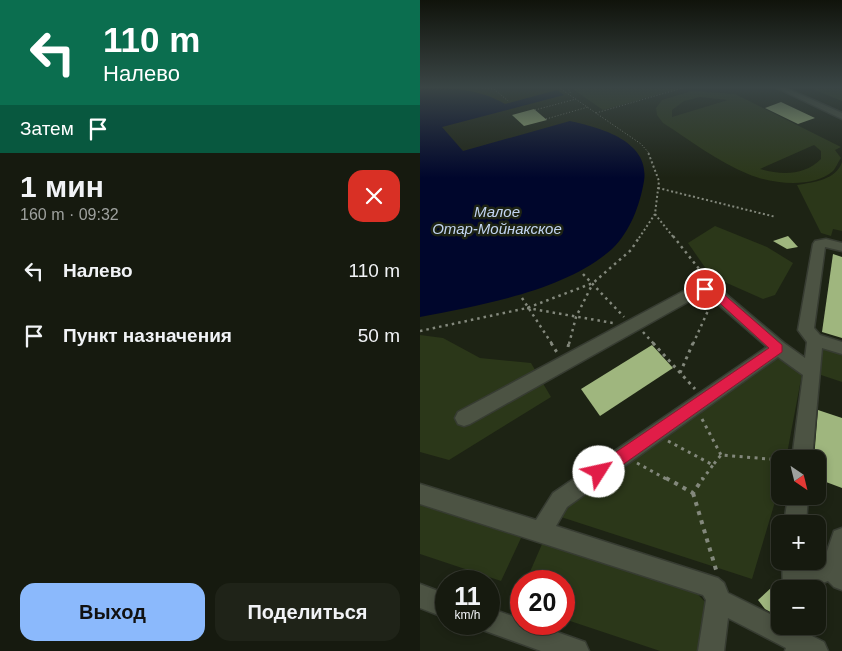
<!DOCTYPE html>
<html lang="ru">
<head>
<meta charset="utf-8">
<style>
	body { margin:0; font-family:Helvetica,sans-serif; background:#1f2318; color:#f1f3f6; height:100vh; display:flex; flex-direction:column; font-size:19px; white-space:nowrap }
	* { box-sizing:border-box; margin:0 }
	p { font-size:16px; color:#9ea19e }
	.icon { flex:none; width:28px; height:28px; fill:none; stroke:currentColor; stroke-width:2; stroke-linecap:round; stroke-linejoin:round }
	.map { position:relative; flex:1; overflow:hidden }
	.side { display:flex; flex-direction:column; background:#161a0f; width:420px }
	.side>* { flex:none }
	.guide { background:#0b6e4f; color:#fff; overflow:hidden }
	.needle { width:32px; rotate:145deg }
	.buttons { position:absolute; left:351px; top:450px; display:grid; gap:10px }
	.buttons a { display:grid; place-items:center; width:55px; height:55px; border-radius:10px; background:#161a0f; box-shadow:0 2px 8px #0003,0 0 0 1px #35382f; font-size:25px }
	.speed { position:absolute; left:15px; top:570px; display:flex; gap:10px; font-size:25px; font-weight:700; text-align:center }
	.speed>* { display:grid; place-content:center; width:65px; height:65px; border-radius:50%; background:#161a0f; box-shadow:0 2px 8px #0003,0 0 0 1px #35382f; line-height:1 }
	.speed small { font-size:12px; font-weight:400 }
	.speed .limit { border:8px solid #d22; background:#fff; color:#111 }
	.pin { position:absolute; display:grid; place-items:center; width:42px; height:42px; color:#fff; margin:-21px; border:2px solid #fff; border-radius:50%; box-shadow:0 1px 5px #0007 }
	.me { position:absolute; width:55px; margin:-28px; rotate:55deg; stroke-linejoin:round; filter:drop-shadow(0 0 4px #0008) }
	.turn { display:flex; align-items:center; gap:18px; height:105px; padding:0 20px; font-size:22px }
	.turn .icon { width:65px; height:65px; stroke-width:2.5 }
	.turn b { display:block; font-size:35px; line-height:42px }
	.then { display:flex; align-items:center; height:48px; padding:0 20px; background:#0003; gap:10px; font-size:19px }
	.round { display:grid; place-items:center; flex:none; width:52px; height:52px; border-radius:15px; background:#1f2318 }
	.summary { display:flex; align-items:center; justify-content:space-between; height:85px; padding:0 20px }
	h1 { font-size:30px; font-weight:700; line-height:38px }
	.cta { display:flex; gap:10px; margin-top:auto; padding:10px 20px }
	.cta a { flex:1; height:58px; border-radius:15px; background:#8bb9fc; color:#111; font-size:20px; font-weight:700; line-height:58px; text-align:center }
	.cta a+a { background:#1f2318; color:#f1f3f6 }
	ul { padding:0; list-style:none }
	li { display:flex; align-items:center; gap:15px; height:65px; padding:0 20px }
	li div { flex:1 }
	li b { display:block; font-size:19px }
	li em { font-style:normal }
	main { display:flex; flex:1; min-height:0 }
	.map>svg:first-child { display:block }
	.green { fill:#2b3719; fill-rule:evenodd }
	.water { fill:#00062c }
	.building { fill:#9fb67e }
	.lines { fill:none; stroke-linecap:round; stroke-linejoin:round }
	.minor-casing { stroke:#373c32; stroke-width:3 }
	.path-far4 { stroke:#83887c; stroke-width:1; stroke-dasharray:1 2; stroke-linecap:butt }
	.path-far3 { stroke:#83887c; stroke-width:2; stroke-dasharray:2 2.5; stroke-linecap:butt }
	.path-far2 { stroke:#83887c; stroke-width:2.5; stroke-dasharray:2.5 4; stroke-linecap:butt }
	.path-far1 { stroke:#83887c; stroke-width:3; stroke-dasharray:3 4.5; stroke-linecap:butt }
	.path { stroke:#83887c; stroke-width:4; stroke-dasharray:4 5.5; stroke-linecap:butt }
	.minor { fill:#4c5343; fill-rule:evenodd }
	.route { fill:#e11d48; stroke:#92132f }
	.labels { text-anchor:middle; stroke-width:5; stroke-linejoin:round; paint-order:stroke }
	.far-water-label { font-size:15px; font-style:italic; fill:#c2d5f2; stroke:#1d2314 }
</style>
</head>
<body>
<main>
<section class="side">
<div class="guide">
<div class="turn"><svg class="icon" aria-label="left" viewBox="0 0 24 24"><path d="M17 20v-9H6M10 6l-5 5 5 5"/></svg><div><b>110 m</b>Налево</div></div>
<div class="then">Затем<svg class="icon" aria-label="arrive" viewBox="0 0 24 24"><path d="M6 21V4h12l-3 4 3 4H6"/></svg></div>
</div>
<div class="summary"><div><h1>1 мин</h1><p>160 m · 09:32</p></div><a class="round" style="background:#d93025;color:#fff"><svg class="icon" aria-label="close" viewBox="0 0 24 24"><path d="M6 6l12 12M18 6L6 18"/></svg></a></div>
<ul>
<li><svg class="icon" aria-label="left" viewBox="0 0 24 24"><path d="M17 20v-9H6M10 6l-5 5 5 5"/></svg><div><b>Налево</b></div><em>110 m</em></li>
<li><svg class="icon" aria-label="arrive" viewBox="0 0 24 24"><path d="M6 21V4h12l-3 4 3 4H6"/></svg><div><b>Пункт назначения</b></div><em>50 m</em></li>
</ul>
<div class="cta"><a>Выход</a><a>Поделиться</a></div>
</section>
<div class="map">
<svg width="422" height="651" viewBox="0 0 422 651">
	<rect width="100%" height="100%" fill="#1d2314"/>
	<g class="green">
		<polygon points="150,87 264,87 183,110"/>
		<polygon points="387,87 422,87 422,101"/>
		<path d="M272,91l43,3 106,53 -6,3 6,8c-3,4 -5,10 -8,13 -20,18 -62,13 -85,3 -30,-12 -58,-34 -85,-51l-6,-8 -1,-7 6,-8zM280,97l28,3 -56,17v-7l12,-9zM394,145l7,6v8c-17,17 -40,16 -61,10z"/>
		<path d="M422,162v69l-9,-2 -2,7 -10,-3 -24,-48c17,-3 39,-5 45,-23z"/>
		<polygon points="295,226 347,247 373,263 355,295 343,299 291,276 268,243"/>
		<polygon points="0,335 23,338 60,358 111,363 131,397 29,460 0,452"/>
		<polygon points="395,340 422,348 422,382 392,372"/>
		<polygon points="359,354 382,374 366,459 360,459 360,485 332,579 141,517 157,496"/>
		<polygon points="0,495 73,518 101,538 81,581 0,554"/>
		<polygon points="126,535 260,576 288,605 281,651 240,651 144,619 144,581 106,581"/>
	</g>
	<path class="water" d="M0,87c28,0 60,2 85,17l52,-14 7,5 -122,32 21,24 107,-30c31,7 80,20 74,60 -4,24 -14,51 -32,68 -47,42 -131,56 -192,68z"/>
	<g class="building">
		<polygon points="361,102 395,118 378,124 345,108"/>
		<polygon points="114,109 127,120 104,126 92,115"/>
		<polygon points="368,236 378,247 367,249 353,241"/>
		<polygon points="413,254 422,257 422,338 402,332"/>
		<polygon points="232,345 253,368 180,416 161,389"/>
		<polygon points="398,410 422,418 422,488 398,479 398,459 394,459"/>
		<polygon points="352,587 360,599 360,611 356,615 345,609 338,600"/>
	</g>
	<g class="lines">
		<g class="minor-casing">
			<g id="minor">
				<polygon points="355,87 364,87 422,113 422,119"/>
				<polygon points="406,239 422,243 422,251 405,247 394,328 400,335 422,342 422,354 402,348 392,459 372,459 383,375 358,357 147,507 136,526 298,578 304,583 308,593 360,619 360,626 389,626 390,635 404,642 408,651 365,651 366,648 308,618 304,651 278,651 286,600 283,595 0,504 0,484 116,520 133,493 347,347 291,298 282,294 50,424 44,426 38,424 35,418 38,412 275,285 290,285 301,290 364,343 385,358 387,342 378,330 393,244 395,241"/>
				<polygon points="368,496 388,496 386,524 364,524"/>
				<polygon points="422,528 422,590 414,587 408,581 387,589 363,589 362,561 384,561 385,566 404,560 414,531"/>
				<polygon points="0,584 26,594 26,618 0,608"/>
				<polygon points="69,608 101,619 101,624 114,624 165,642 169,651 121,651 60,629 58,624 69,624"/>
			</g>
		</g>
		<g class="path-far4">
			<polyline points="47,87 74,89 88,101"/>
			<polyline points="138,87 221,144 229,153"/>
			<polyline points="147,87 151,94"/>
			<polyline points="115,110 156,99"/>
			<polyline points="176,113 266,87"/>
			<polyline points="126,119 168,107"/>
		</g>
		<g class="path-far3">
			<polyline points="238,188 356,217"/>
			<polyline points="235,214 254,238"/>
			<polyline points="219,238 235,214 239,181 228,152"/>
		</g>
		<g class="path-far2">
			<polyline points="253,236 287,279"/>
			<polyline points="163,274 204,317"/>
			<polyline points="102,298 132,344"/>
			<polyline points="107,308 193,323"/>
			<polyline points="0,331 107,308 173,283 211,250 220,236"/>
			<polyline points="223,332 234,344"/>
			<polyline points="149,344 156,317 172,285"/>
			<polyline points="273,344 291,304"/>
		</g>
		<g class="path-far1">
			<polyline points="131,343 138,354"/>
			<polyline points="233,343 275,389"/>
			<polyline points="148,347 149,343"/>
			<polyline points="260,373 273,343"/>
			<polyline points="282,419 301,455"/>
			<polyline points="248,441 293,465 301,455 360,460"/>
			<polyline points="217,463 248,480"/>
			<polyline points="282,480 293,465"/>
		</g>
		<g class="path">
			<polyline points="246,478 273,493 283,478"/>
			<polyline points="273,493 297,573"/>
		</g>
		<use href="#minor" class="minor"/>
	</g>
	<linearGradient id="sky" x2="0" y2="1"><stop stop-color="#10130b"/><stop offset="0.49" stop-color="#3a4545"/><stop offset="1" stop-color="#3a4545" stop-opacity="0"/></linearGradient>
	<rect width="422" height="178" fill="url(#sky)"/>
	<polygon class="route" points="285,285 300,291 362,345 362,352 184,478 179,480 174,478 172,472 174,467 349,348 292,296 281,291 281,286"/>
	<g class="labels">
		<g class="far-water-label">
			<text x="77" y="217">Малое<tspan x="77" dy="17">Отар-Мойнакское</tspan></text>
		</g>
	</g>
</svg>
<div class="buttons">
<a><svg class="needle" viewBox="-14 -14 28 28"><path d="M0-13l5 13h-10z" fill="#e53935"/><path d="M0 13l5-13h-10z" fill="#9ea19e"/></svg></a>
<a>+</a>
<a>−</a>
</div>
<div class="speed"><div>11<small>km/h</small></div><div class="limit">20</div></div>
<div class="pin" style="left:285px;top:289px;background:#d93025"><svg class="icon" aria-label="arrive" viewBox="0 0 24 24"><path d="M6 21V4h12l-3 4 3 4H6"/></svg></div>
<svg class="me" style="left:179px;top:472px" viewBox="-20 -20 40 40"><circle r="19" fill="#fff"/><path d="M0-13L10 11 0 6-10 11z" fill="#e11d48"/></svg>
</div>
</main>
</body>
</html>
